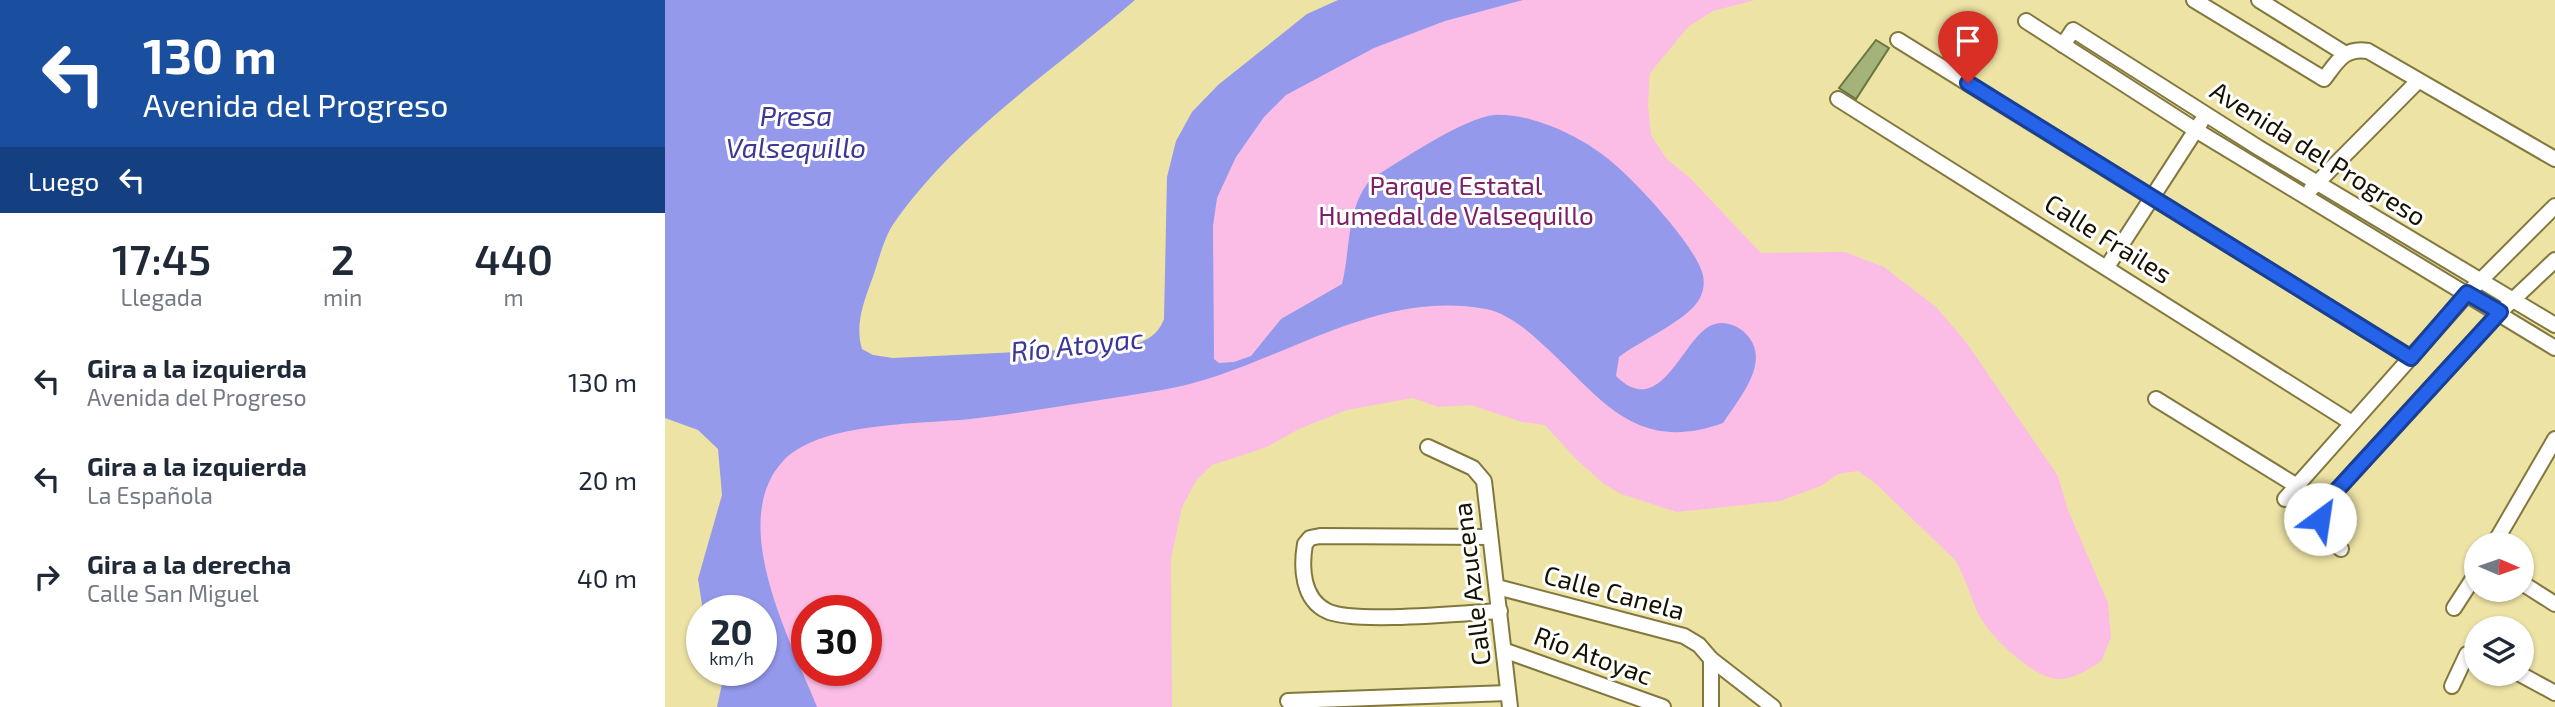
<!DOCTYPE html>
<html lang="es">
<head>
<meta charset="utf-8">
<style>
	body { margin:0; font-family:"Exo 2",sans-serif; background:#f2f2f3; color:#1f2937; height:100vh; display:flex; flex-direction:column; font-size:26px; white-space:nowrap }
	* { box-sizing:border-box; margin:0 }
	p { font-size:23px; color:#747a83 }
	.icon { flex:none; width:38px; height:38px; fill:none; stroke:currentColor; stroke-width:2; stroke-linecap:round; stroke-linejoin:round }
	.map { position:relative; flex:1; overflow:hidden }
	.drawer { display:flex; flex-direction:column; background:#fff; width:665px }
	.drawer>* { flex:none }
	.top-card { background:#1a4fa0; color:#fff; overflow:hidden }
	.needle { width:46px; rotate:92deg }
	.buttons { position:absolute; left:1799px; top:532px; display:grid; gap:14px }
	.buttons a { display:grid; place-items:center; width:70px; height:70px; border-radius:50%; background:#fff; box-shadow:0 2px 5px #0004; font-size:35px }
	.speed { position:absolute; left:21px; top:595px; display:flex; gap:14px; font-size:35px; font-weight:700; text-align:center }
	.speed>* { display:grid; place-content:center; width:91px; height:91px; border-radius:50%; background:#fff; box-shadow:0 2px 5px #0004; line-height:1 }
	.speed small { font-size:18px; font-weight:400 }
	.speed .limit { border:10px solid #d22; background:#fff; color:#111 }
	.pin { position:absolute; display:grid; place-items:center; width:60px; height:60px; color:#fff; margin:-72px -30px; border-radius:50% 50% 50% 0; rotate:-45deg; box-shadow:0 0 7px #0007 }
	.pin .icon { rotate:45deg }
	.me { position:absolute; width:77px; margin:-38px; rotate:31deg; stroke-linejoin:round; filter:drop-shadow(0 0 5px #0008) }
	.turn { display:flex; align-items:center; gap:24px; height:147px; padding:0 28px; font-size:32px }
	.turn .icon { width:91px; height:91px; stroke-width:2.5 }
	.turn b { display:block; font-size:49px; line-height:60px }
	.then { display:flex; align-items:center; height:66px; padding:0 28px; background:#0003; gap:14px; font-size:26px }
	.eta { display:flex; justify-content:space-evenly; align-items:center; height:119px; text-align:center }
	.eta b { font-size:42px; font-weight:600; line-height:49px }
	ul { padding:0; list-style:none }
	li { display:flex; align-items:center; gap:21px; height:98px; padding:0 28px }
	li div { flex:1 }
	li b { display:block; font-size:26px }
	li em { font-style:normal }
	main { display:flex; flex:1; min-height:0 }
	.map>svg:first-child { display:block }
	.green { fill:#fbbde5; fill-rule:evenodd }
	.water { fill:#9499eb }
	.building { fill:#a4b379; stroke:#69773f; stroke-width:2 }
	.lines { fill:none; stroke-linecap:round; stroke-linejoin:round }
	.minor-casing { stroke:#82783d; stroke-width:18 }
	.minor { stroke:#fff; stroke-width:14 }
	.route-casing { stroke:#184099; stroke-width:18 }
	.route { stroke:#2563eb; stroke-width:12 }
	.labels { text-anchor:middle; stroke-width:6; stroke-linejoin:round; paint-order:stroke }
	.street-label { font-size:26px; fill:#161200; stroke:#fff }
	.park-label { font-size:26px; fill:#7e2066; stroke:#fff }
	.water-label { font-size:28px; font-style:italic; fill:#3d3795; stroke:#fff }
</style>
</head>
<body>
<main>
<section class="drawer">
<div class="top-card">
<div class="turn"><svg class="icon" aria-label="left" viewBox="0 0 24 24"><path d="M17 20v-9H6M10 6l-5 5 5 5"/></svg><div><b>130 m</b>Avenida del Progreso</div></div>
<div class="then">Luego<svg class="icon" aria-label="left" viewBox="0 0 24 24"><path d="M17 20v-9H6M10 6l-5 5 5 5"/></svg></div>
</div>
<div class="eta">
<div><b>17:45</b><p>Llegada</p></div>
<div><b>2</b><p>min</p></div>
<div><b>440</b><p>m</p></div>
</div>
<ul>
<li><svg class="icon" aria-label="left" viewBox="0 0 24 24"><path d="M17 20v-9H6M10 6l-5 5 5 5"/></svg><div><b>Gira a la izquierda</b><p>Avenida del Progreso</p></div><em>130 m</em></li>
<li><svg class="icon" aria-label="left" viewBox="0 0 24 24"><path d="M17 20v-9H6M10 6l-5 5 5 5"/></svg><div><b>Gira a la izquierda</b><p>La Española</p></div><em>20 m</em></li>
<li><svg class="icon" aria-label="right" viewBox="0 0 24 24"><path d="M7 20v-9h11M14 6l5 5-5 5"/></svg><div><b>Gira a la derecha</b><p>Calle San Miguel</p></div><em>40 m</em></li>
</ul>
</section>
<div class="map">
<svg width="1890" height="707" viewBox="0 0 1890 707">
	<rect width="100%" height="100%" fill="#ede3a5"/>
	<path class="green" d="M737,0h353l-42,11 -25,16 -38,46 -2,31 3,31 15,23 24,20 71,75 84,-1 39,15 52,40 30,35 92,134 10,34 40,93 3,34 -9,23c-11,9 -30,20 -45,19 -23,-1 -68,-43 -78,-64 -9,-18 -13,-37 -24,-55l-80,-77 -17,-12 -20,3 -17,12 -41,15 -103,11 -56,-18 -17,-10 -28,-25 -31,-34 -23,-3 -51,-17 -33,2 -25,-9 -66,12 -48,19 -32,18 -55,18 -16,16 -14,26 -11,52 1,148h-388l-23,-96h-23l31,-186 406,-85 29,-227zM142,611h59v59h-59z"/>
	<path class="water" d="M0,0h470c-82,71 -178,133 -241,223 -11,16 -16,41 -23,59 -8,22 -16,44 -9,67l11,6 20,3 234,-11c18,-6 30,-10 37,-28l3,-142 9,-36 16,-29 26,-27 89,-71 31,-14h185l-78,21 -71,27 -88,47 -22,22 -28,40 -19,41 -4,28 1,133 5,4 15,-1 17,-6 30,-37 61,-35c9,-36 4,-76 29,-105 28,-17 92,-61 123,-64 37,-2 84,20 113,43 25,19 86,85 95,114 3,9 2,18 -2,26 -11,22 -61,43 -81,59l-3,19c47,47 68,-45 99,-52 10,-3 23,2 30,9 28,27 -5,64 -22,90 -91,33 -125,-30 -183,-81 -15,-14 -34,-29 -54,-33 -116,-22 -215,63 -324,81 -61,10 -122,20 -183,28 -54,7 -157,2 -196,43 -57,62 9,182 34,246h-100l8,-37h36v-59h-58l-5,-32 24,-84 -4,-46 -20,-19 -33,-12z"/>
	<polygon class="building" points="1211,40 1224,48 1191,99 1174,88"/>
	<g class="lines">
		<g class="minor-casing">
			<g id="minor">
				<path d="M1529,0l130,79c13,-17 20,-32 44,-28l187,108"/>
				<polyline points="1594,0 1679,53"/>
				<polyline points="1361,21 1529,129 1890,348"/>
				<polyline points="1233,40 1746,358"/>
				<polyline points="1398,45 1408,30 1594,148 1890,325"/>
				<polyline points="1173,99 1687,423"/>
				<polyline points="1646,189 1752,82"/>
				<polyline points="1442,267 1536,122"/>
				<polyline points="1491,399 1632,486"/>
				<polyline points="763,447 808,468 819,481 845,707"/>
				<polyline points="1620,499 1803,293 1890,206"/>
				<path d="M825,537l-170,-1 -10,2 -5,6c-4,23 -3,55 22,67 26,13 138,2 173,0"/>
				<polyline points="1829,544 1890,439"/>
				<path d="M1676,549c-18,-16 -24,-24 -14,-48l173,-189 55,-52"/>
				<polyline points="1857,583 1890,604"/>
				<polyline points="832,587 1019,636 1034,645 1046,659 1108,707"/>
				<polyline points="1789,608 1811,574"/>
				<polyline points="841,651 998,707"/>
				<polyline points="1855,674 1890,693"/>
				<polyline points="1787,686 1802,654 1811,652"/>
				<polyline points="623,701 843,693"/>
				<polyline points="1046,707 1046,659"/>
			</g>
		</g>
		<use href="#minor" class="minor"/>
	</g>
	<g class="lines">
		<g class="route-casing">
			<polyline id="route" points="1303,83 1746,358 1802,293 1835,312 1662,501 1655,519"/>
		</g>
		<use href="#route" class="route"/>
	</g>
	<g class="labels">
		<g class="street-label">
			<text transform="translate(1653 154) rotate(32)" y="9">Avenida del Progreso</text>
			<text transform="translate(1443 239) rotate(32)" y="9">Calle Frailes</text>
			<text transform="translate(807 584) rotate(-97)" y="9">Calle Azucena</text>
			<text transform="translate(949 593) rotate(15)" y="9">Calle Canela</text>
			<text transform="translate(928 656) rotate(20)" y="9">Río Atoyac</text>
		</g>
		<g class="park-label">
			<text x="791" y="195">Parque Estatal<tspan x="791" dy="30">Humedal de Valsequillo</tspan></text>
		</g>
		<g class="water-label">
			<text x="131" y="126">Presa<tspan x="131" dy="32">Valsequillo</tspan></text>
			<text transform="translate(412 345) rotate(-6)" y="10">Río Atoyac</text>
		</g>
	</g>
</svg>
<div class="buttons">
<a><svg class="needle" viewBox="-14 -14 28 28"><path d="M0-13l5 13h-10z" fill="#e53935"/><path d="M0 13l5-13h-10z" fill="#747a83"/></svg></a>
<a><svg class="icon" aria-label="layers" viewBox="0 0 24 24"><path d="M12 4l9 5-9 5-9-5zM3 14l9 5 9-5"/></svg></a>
</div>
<div class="speed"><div>20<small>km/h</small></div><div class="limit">30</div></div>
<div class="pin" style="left:1303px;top:83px;background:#d93025"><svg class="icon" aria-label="arrive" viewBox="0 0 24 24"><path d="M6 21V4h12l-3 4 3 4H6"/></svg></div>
<svg class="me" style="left:1655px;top:519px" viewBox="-20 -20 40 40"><circle r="19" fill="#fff"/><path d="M0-13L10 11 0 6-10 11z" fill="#2563eb"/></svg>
</div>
</main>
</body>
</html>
